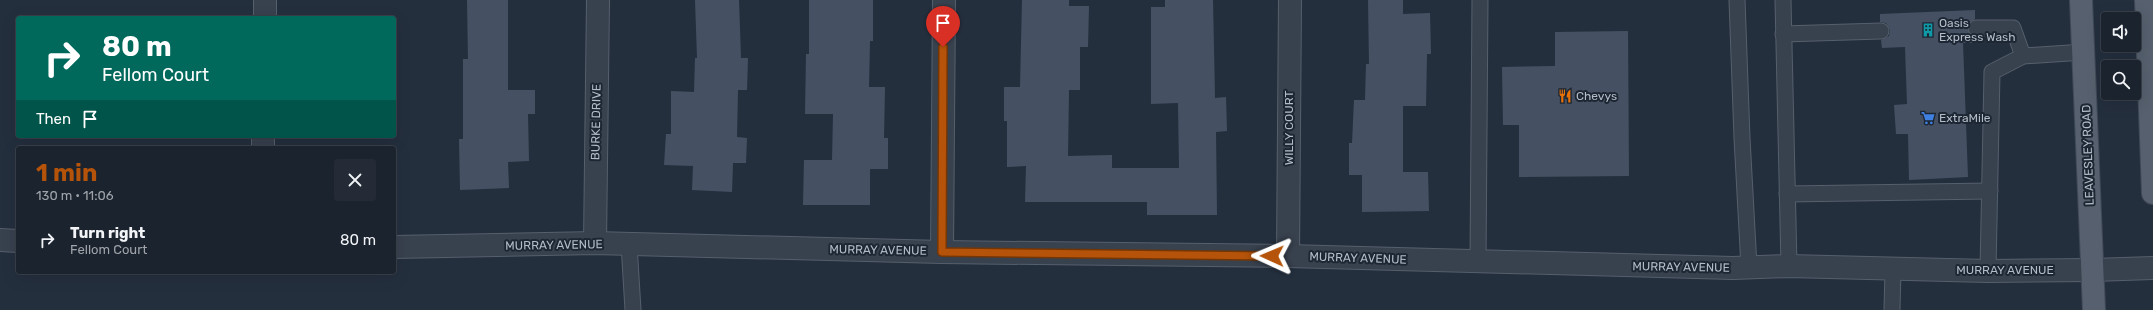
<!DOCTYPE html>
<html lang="en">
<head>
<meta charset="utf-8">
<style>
	body { margin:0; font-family:Rubik,sans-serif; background:#242b36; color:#f1f3f6; height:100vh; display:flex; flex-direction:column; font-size:15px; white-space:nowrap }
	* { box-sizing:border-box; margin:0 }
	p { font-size:13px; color:#a0a4aa }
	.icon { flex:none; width:22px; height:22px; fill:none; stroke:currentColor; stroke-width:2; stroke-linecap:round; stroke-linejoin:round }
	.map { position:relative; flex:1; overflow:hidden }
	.drawer { position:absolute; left:16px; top:146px; width:380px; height:128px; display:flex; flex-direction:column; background:#1b232e; border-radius:4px; box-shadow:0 4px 16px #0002,0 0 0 1px #39404a }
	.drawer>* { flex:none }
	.banner { position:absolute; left:16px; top:16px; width:380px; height:122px; border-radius:4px; box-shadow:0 4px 16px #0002,0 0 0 1px #39404a; background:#00695c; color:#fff; overflow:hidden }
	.buttons { position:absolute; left:2101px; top:12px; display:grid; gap:8px }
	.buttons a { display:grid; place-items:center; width:40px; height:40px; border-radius:4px; background:#1b232e; box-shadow:0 4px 16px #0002,0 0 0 1px #39404a; font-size:20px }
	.pin { position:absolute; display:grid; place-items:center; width:34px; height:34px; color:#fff; margin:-41px -17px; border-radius:50% 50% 50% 0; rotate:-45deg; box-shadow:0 0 4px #0007 }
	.pin .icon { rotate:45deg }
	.me { position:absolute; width:44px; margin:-22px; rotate:271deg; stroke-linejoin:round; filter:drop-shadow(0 0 3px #0008) }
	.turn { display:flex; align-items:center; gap:14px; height:84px; padding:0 20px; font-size:18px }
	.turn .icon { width:52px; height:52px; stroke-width:2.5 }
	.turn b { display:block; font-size:28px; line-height:34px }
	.then { display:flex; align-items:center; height:38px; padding:0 20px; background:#0003; gap:8px; font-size:15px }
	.round { display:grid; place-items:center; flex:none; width:42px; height:42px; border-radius:4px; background:#242b36 }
	.overview { display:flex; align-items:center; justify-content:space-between; height:68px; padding:0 20px }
	h1 { font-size:24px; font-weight:700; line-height:30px; color:#b45309 }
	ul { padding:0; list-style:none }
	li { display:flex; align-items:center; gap:12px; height:52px; padding:0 20px }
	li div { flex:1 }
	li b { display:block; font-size:15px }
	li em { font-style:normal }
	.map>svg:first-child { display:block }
	.building { fill:#455162 }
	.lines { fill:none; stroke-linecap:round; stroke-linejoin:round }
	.service-casing { stroke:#565f6c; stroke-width:17 }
	.minor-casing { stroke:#565f6c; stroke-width:24 }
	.tertiary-casing { stroke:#565f6c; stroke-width:24 }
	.primary-casing { stroke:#414a57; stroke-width:24 }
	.service { stroke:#38414e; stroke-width:15 }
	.minor { stroke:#38414e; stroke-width:22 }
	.tertiary { stroke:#38414e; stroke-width:22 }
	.primary { stroke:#56606e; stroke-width:22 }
	.route-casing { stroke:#753606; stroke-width:10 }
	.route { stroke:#b45309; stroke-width:7 }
	.labels { text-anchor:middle; stroke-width:4; stroke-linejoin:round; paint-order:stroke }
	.poi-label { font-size:12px; fill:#b4bcc9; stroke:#1d2633; text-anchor:start }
	.street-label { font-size:12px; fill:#b4bcc9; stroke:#1d2633 }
</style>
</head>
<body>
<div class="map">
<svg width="2153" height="310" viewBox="0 0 2153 310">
	<rect width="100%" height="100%" fill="#242f3e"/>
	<g class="building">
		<polygon points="467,0 508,0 508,90 535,90 535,114 528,114 529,161 508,162 509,188 460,190 459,139 463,139 463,59 468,59"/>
		<polygon points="695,0 739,0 741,58 748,58 747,90 738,90 737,137 747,138 746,163 733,163 732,192 692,190 693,166 664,165 666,134 671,134 671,91 694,92 695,58 697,58"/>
		<polygon points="809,0 873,0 873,41 870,41 869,87 885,87 884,138 888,138 888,169 870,169 870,205 803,205 804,160 832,160 833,114 805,114 806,54 809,54"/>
		<polygon points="1022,0 1069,0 1069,6 1089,6 1088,47 1080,47 1080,90 1069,90 1068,156 1112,155 1112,168 1179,168 1178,103 1151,104 1151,7 1165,7 1165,0 1213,0 1215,98 1226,97 1227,131 1216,132 1217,215 1147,215 1147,202 1025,202 1026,166 1007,167 1007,121 1004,121 1004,87 1020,87"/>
		<polygon points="1368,0 1403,0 1403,14 1430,13 1431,54 1427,54 1426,106 1403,106 1403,172 1428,172 1429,211 1362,212 1362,175 1349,175 1349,143 1352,143 1354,100 1365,100 1366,64 1369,64"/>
		<polygon points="1975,10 1975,19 1968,23 1967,28 1971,36 1976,37 1976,43 1963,43 1968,177 1909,180 1908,134 1896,134 1894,105 1907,104 1905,47 1882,48 1881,40 1889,36 1890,30 1886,23 1880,22 1880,14"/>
		<polygon points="1628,31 1629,176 1519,177 1519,125 1503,125 1502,67 1555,66 1555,32"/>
	</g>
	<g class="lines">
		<g class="service-casing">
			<g id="service">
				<polyline points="1737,0 1742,138 1749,267"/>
				<polyline points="1783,0 1789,266"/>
				<polyline points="1976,28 2013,28 2023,56"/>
				<polyline points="1783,34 1881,31"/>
				<polyline points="1787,194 1990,191"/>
				<polyline points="629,244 633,310"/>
				<polyline points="1478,262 1480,0"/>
				<polyline points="1988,271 1992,72 2023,56 2084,52"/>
				<polyline points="1892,310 1893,269"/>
			</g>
		</g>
		<g class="minor-casing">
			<g id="minor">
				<polyline points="265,18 265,0"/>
				<polyline points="263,148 263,136"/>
				<polyline points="0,240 18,241"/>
				<polyline points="595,243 598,0"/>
				<polyline points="394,247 595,243 942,252 1288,256 1733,268 1789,266 1988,271 2093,270"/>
				<polyline points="942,252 944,0"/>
				<polyline points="1288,256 1290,0"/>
			</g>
		</g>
		<g class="tertiary-casing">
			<polyline id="tertiary" points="2093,270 2153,268"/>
		</g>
		<g class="primary-casing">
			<g id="primary">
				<polyline points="2081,0 2094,310"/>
				<polyline points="2146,0 2153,193"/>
			</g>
		</g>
		<use href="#service" class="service"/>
		<use href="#minor" class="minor"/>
		<use href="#tertiary" class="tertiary"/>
		<use href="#primary" class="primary"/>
	</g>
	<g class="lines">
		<g class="route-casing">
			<polyline id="route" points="943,47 942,252 1272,256"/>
		</g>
		<use href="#route" class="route"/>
	</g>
	<defs>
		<g id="building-bare" transform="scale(1.08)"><path d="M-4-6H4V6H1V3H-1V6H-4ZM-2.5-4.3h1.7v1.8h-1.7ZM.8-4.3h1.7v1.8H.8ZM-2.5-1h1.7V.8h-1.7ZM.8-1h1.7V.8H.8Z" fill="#0f9aa8" stroke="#1d2633" stroke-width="2.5" paint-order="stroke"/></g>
		<g id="restaurant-bare" transform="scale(1.08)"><path d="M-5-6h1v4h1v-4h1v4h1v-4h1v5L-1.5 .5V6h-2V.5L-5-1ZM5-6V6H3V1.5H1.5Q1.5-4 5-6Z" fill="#e8710a" stroke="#1d2633" stroke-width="2.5" paint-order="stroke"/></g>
		<g id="supermarket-bare" transform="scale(1.08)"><path d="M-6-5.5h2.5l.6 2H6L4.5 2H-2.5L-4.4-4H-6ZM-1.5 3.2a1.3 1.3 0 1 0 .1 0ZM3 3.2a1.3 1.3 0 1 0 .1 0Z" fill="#3f7fe0" stroke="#1d2633" stroke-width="2.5" paint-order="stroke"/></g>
	</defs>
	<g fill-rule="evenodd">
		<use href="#building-bare" x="1928" y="30"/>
		<use href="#restaurant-bare" x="1565" y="96"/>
		<use href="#supermarket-bare" x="1928" y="118"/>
	</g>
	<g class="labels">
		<g class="poi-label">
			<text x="1939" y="27">Oasis<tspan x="1939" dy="14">Express Wash</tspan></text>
			<text x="1576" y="100">Chevys</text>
			<text x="1939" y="122">ExtraMile</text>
		</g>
		<g class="street-label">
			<text transform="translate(596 122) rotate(-89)" y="4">BURKE DRIVE</text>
			<text transform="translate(1289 128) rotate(-90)" y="4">WILLY COURT</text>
			<text transform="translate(2088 155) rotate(-92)" y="4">LEAVESLEY ROAD</text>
			<text transform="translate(554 245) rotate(-1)" y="4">MURRAY AVENUE</text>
			<text transform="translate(878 250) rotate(1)" y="4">MURRAY AVENUE</text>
			<text transform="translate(1358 258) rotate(2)" y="4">MURRAY AVENUE</text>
			<text transform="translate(1681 267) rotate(1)" y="4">MURRAY AVENUE</text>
			<text x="2005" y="274">MURRAY AVENUE</text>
		</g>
	</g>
</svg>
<div class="buttons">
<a><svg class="icon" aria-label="sound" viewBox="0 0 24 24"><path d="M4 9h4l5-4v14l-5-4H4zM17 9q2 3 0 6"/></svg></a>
<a><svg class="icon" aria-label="search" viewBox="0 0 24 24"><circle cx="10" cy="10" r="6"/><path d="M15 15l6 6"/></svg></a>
</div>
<div class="pin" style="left:943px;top:47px;background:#d93025"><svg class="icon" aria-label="arrive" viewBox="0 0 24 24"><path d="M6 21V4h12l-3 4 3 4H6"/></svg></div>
<svg class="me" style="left:1272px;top:256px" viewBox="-20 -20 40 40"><path d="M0-17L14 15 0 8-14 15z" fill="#b45309" stroke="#fff" stroke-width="4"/></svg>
<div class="banner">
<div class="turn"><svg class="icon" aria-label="right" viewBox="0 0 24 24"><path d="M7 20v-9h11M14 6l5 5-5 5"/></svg><div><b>80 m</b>Fellom Court</div></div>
<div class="then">Then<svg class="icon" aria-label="arrive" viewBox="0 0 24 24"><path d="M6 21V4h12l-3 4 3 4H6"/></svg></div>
</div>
<section class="drawer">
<div class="overview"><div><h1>1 min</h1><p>130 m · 11:06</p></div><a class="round"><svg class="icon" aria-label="close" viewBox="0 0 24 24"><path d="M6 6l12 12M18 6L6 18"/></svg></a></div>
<ul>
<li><svg class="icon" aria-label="right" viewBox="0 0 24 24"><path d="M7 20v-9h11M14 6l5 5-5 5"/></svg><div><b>Turn right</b><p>Fellom Court</p></div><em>80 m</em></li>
</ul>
</section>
</div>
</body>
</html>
